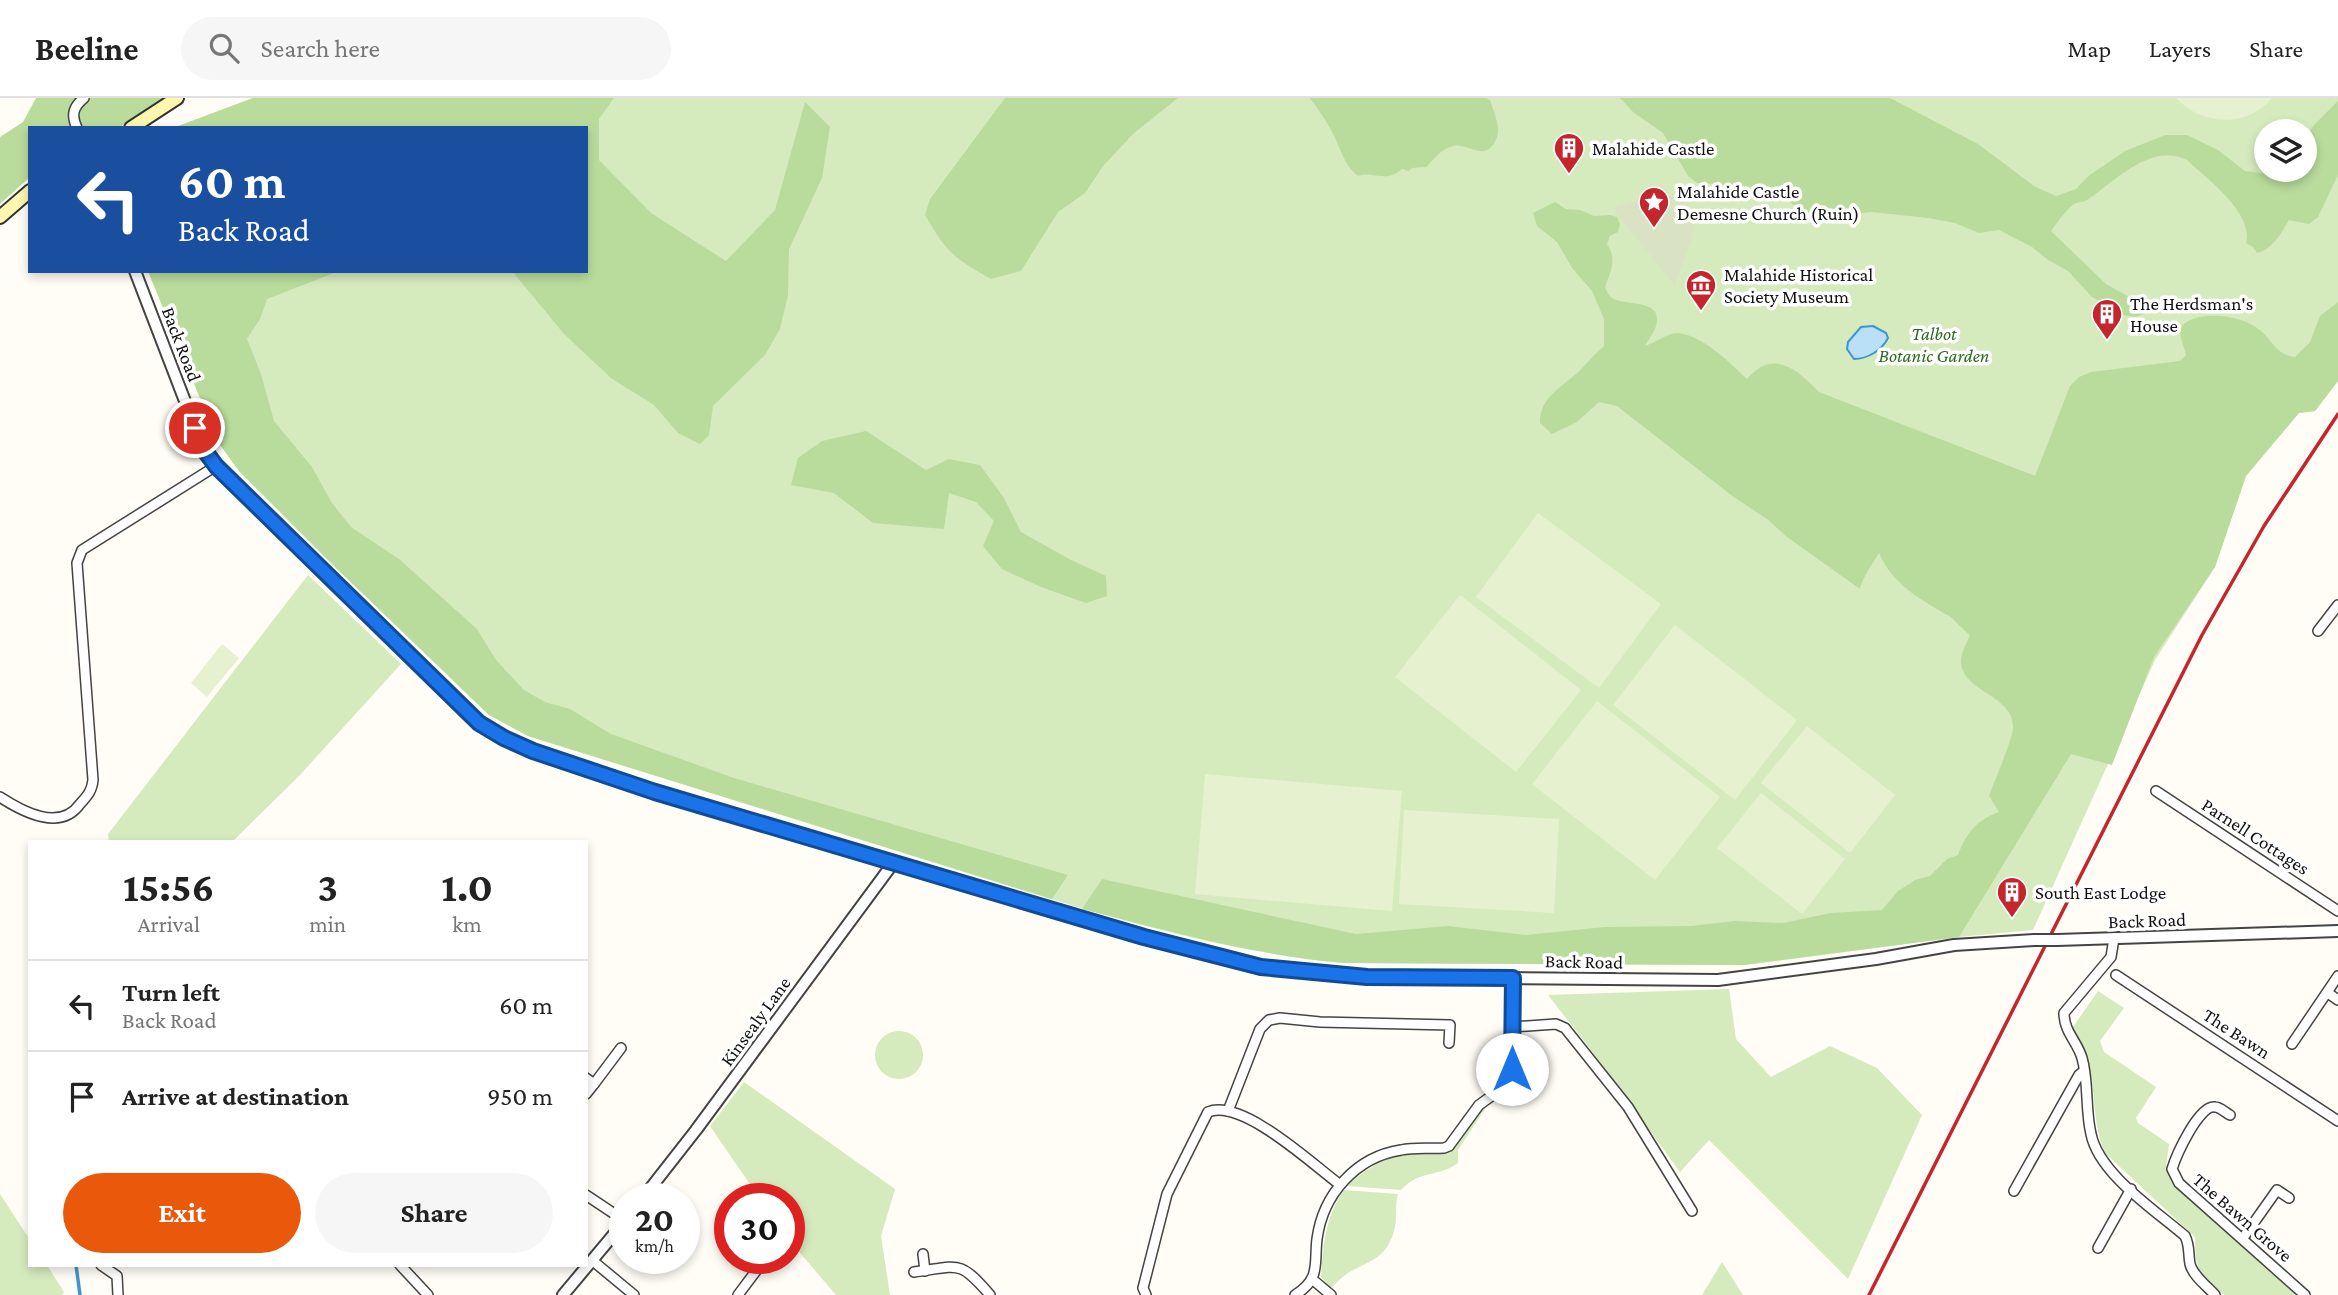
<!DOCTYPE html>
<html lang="en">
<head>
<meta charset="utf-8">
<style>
	body { margin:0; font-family:"Crimson Pro",serif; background:#f6f6f6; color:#222; height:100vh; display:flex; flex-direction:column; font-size:26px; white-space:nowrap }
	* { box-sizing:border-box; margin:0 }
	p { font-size:23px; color:#767676 }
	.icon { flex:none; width:38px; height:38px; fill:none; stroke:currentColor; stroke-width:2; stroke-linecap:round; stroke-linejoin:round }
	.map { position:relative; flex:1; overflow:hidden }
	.drawer { position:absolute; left:28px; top:742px; width:560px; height:427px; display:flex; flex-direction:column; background:#fff; border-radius:0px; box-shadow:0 4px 10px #0003 }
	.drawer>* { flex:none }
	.guide { position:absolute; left:28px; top:28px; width:560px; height:147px; border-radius:0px; box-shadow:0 4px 10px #0003; background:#1a4fa0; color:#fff; overflow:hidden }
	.fabs { position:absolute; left:2254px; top:21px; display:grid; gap:14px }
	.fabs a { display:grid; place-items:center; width:63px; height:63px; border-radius:50%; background:#fff; box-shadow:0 4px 10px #0003; font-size:35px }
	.speed { position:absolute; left:609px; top:1085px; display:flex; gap:14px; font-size:35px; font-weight:700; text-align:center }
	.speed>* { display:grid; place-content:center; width:91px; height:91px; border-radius:50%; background:#fff; box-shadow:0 4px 10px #0003; line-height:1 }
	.speed small { font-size:18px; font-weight:400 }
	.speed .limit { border:10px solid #d22; background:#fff; color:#111 }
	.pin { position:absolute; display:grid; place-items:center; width:60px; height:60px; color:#fff; margin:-30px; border:4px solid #fff; border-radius:50%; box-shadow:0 2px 7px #0007 }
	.me { position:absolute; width:77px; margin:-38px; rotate:0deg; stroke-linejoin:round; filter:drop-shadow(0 0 5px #0008) }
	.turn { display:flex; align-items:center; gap:24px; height:147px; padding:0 35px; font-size:32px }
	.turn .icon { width:91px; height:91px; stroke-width:2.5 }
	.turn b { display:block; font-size:49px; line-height:60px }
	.eta { display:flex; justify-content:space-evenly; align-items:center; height:119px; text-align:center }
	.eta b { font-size:42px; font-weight:700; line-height:49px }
	.action { display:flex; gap:14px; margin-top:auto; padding:14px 35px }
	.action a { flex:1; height:80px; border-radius:42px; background:#ea580c; color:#fff; font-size:28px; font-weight:700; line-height:80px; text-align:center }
	.action a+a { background:#f6f6f6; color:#222 }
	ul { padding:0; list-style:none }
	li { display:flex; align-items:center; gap:21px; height:91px; padding:0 35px; border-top:2px solid #e0e0e0 }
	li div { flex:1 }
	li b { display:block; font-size:26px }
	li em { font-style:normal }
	header { display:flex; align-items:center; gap:42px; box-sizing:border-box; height:98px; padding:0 35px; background:#fff; border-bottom:2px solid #e0e0e0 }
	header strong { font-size:33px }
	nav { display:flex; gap:38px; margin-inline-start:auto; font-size:24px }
	.search { width:490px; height:63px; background:#f6f6f6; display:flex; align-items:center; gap:18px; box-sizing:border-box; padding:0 24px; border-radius:38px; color:#767676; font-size:26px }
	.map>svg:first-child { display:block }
	.green { fill:#d5ebbd; fill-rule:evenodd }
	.forest { fill:#b9dc9c }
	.cemetery { fill:#d9e3c4 }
	.pitch { fill:#e6f2cf }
	.water { fill:#b9e0f7; stroke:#3f96cf; stroke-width:2 }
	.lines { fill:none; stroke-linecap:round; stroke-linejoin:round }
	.stream { stroke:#3f96cf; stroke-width:3.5 }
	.minor-casing { stroke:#444; stroke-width:12 }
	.tertiary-casing { stroke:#444; stroke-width:14 }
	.secondary-casing { stroke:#333; stroke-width:16 }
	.minor { stroke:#fff; stroke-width:9 }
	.tertiary { stroke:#fff; stroke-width:10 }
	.secondary { stroke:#fff6b0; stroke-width:12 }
	.rail { stroke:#c4262e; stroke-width:3.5 }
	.tertiary-bridge-casing { stroke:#444; stroke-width:14; stroke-linecap:butt }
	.tertiary-bridge { stroke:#fff; stroke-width:10 }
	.route-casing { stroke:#114b97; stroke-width:18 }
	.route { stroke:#1a73e8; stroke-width:12 }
	.labels { text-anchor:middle; stroke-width:7; stroke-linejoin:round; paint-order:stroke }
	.poi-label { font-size:19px; fill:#111; stroke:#fff; text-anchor:start }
	.park-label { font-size:19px; font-style:italic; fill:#2f6b1f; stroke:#fff }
	.street-label { font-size:19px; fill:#111; stroke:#fff }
</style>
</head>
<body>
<header>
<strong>Beeline</strong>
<div class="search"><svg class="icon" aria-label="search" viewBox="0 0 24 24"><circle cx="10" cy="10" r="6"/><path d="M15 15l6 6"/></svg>Search here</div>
<nav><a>Map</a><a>Layers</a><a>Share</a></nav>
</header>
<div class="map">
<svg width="2338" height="1197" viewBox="0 0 2338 1197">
	<rect width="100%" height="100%" fill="#fffdf5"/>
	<g class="green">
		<path d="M253,0h2085v283l-23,30 -16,2 -53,63 -31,91 -60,93 -122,270 -74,7 -214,28 -402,-2c-136,-13 -266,-56 -395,-96 -140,-44 -280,-87 -420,-131l-39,-21 -154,-148 -96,-96 -21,-29 -70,-171h438v-143h-413zM2266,33h39v39h-39z"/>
		<polygon points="308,477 401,566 299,678 232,744 109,744 108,736"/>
		<polygon points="1729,891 1736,941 1771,979 1830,948 1877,970 1922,1017 1848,1181 1709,1042 1680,1074 1588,948 1548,897"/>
		<path d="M2098,893l26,17 -24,33 4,11 52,35 -20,31 2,5 31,21 -3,23 6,15 125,113h-73c-25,-24 -29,-22 -29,-58l-89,-83c-15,-30 -9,-64 -19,-96 -3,-10 -11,-19 -16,-28z"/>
		<circle cx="899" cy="957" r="24"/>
		<polygon points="744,984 895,1091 881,1138 890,1197 836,1197 789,1142 789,1101 760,1101 710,1028"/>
		<path d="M1510,988l2,1 -25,19 -29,44v13c-20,15 -38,6 -57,27l-54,-4c20,-18 40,-31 68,-33 13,-2 25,2 38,-4l31,-43z"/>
		<path d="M1344,1092l54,4c-4,12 0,25 -4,37 -7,27 -25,30 -46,42 -6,4 -12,10 -17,15l-10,-11c2,-32 4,-59 23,-87z"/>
		<polygon points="0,1096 30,1142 30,1167 47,1167 64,1194 62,1197 0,1197"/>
		<polygon points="1722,1164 1743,1197 1702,1197"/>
	</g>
	<g class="forest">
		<polygon points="36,0 168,0 118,30 30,30 30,79 0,106 0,39 23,24"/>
		<polygon points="253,0 614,0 599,21 599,62 651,115 726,163 775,112 805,4 830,29 822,80 789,151 788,197 780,231 765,257 713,308 709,337 700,346 678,335 654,307 611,280 564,236 512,173 586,173 586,30 173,30"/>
		<path d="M1005,0h173l-44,35 -30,32 -19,28 -27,19 -37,59 -30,8c-36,-20 -45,-27 -66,-64l5,-16z"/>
		<path d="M1310,0h176l4,2c3,9 7,19 8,28 1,9 -6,25 -18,23 -10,-1 -17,-7 -27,-5 -12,3 -19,13 -27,21l-14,1 -3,3 -7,-2c-17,15 -29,1 -44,7 -15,-12 -17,-28 -26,-44 -6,-12 -14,-23 -22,-34z"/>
		<path d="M1620,0h270l88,46 56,42 22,10 20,-7 11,-12 38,-26 40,-16h22l31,15 27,21 24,3 10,-4h26v-32l9,-13 24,-24v74l-20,42 -9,7 -20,-4c-8,13 -16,29 -32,33l-4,-6 -7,-4c8,-30 -39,-64 -59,-83 -37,-18 -73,22 -100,40 -3,2 -7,2 -11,3 -9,5 -19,20 -25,28l55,53 43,24 -5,6 -9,3 -12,-2 -31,-18 -24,-26 -20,-11 -16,-13 -33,-17 -20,3 -24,-10 -27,-5 -57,-6 -50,5 -20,-6 -11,-9 -3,-10 -40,-6 -50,-3 -9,-7 -25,-43 -30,-21z"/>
		<path d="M1555,104l11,7 14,1 14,6 16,-1 7,2 3,7 -2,8 -8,4 -3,8c10,15 4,27 -2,43 1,3 4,9 6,10 10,10 54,0 45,29 -2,7 -8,14 -11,20 9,-3 17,-9 26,-12 25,-6 60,30 76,45 26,-31 50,-10 72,13l216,84 35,-90 9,-9 12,-5 89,-11 6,-6c-4,-17 -13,-29 7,-36 20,-7 52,-2 68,12 14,12 14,23 34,26l15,-15 10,-26 18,-14v79l-23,30 -16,2 -53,63 -31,91 -61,90 -42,108 -41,-11 -112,183 -215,28 -401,-2c-90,-8 -175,-32 -261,-54l20,-30 254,55 92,-8 78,9 79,-8 86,-1 44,-5 48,2 48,-10 51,-3 16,-19 17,-11 15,-4 17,-17 11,-4c8,-22 19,-35 41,-43l-10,-16c5,-14 23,-55 24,-68 2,-33 -52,-36 -52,-67 0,-9 6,-18 9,-26 -8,-6 -14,-14 -21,-19 -28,-16 -57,-32 -70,-63 -4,7 -19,29 -19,36l-73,-52 -20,-18 -36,-24 -114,-89 -18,-4 -22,20 -25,12 -12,-11c-1,-24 20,-35 36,-49 10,-9 18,-20 28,-28v-27l-12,-28 -20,-23 -15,-26 -20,-16 -4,-13z"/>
		<polygon points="148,173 339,173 267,201 260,221 247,241 261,276 274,323 312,369 332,405 351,429 399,461 477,531 496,562 524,592 545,604 570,611 611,636 734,680 1068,777 1052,801 528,638 489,617 335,469 239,373 218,344"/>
		<polygon points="866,333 926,372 949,361 980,367 1004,400 1021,434 1071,462 1106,478 1107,498 1086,505 1041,489 1002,471 983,448 994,423 976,404 949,395 944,431 873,425 834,395 791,387 798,360 822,343"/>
	</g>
	<path class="cemetery" d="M1657,97c63,3 28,56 18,91l-63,-78z"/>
	<g class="pitch">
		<path d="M2176,0h96c-25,30 -70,28 -96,0z"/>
		<polygon points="1538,415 1661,506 1599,590 1476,499"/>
		<polygon points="1460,497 1581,592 1516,674 1395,579"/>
		<polygon points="1675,527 1797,622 1735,702 1613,607"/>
		<polygon points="222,546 239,560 207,599 191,585"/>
		<polygon points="1597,603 1720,699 1655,782 1532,686"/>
		<polygon points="1807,628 1895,697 1850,755 1761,685"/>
		<polygon points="1205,676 1402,693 1392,813 1195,796"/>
		<polygon points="1761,695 1845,761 1802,816 1717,750"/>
		<polygon points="1404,712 1559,721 1554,815 1399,806"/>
	</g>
	<path class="water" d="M1873,228l13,7 2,5c-6,12 -20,21 -34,21l-7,-10 1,-7 13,-15z"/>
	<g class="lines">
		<polyline class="stream" points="76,1167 80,1197"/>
		<g class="minor-casing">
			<g id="minor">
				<path d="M77,30c-6,-13 -4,-21 7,-30"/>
				<polyline points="2318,533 2338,507"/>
				<polyline points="2156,693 2338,813"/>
				<path d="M0,699c23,15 60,35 80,7 7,-8 12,-13 13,-24l-16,-217 5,-13 134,-84"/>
				<path d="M2114,840l-3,19 -47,56c0,19 13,28 18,45 7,24 3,51 9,76 8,40 64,76 94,102 5,10 3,17 5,28 3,12 17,22 25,31"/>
				<polyline points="2116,877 2338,1023"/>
				<polyline points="2328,895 2338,902"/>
				<polyline points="1512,929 1556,926 1565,930 1628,1009 1692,1113"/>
				<polyline points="2292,946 2338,878"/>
				<polyline points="586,980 594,986 586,996"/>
				<polyline points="594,986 621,950"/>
				<polyline points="1228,1013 1260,931 1269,922 1280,920 1320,924 1450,927 1449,945"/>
				<path d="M2230,1017c-4,-2 -10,-8 -15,-8 -16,-3 -39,49 -43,62l7,14 126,112"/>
				<polyline points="2014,1093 2079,977 2084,973"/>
				<polyline points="586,1097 625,1123"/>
				<polyline points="2243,1140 2277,1092 2289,1100"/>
				<polyline points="2098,1150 2131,1091"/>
				<polyline points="923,1156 925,1173"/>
				<polyline points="593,1163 634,1197"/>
				<polyline points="101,1167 117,1178 118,1197"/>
				<polyline points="400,1167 428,1197"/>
				<path d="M914,1174c45,-6 45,-13 76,23"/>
				<polyline points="1312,1181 1331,1197"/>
				<polyline points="738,1197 762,1165"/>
				<path d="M1146,1197l-3,-7 24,-94 41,-82c34,-14 104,52 131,72"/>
				<path d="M1295,1197c26,-16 19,-31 22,-56 6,-45 39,-82 84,-89 14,-3 28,-1 43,-2l5,-2 30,-41 18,-13 14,-16 2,-98"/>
			</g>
		</g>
		<g class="tertiary-casing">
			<g id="tertiary">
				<polyline points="135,173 198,337 216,368 479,625 504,640 533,653 655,694 1144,839 1261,869 1367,879 1718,882 1876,861 1954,847 2034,842"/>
				<polyline points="2057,842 2338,833"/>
				<polyline points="642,1101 696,1032 894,764"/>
				<polyline points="563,1197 625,1123"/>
			</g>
		</g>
		<g class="secondary-casing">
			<g id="secondary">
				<polyline points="131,30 177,0"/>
				<polyline points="0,119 30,93"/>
			</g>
		</g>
		<use href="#minor" class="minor"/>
		<use href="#tertiary" class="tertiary"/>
		<use href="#secondary" class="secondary"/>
		<polyline class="rail" points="1869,1197 2202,537 2264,428 2338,316"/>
		<g class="tertiary-bridge-casing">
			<polyline id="tertiary-bridge" points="2034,842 2057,842"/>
		</g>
		<use href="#tertiary-bridge" class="tertiary-bridge"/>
	</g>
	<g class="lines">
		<g class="route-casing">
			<polyline id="route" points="195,330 205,353 216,368 479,625 504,640 533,653 655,694 1144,839 1261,869 1367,879 1513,880 1512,971"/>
		</g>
		<use href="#route" class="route"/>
	</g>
	<defs>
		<g id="building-pin" transform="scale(1.575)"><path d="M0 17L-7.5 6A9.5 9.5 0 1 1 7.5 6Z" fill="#c4262e" stroke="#fff"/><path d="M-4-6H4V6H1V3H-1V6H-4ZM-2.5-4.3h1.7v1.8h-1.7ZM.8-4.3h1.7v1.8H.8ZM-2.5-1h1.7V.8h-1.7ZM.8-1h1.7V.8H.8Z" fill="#fff"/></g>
		<g id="sight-pin" transform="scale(1.575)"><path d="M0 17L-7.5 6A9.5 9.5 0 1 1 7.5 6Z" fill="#c4262e" stroke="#fff"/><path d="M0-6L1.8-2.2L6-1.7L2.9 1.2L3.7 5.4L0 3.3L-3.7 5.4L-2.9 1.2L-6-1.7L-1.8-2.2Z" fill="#fff"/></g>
		<g id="museum-pin" transform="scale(1.575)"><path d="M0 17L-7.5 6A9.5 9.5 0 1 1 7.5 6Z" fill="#c4262e" stroke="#fff"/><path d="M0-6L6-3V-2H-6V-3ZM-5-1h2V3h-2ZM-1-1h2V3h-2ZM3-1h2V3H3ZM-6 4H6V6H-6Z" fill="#fff"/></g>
	</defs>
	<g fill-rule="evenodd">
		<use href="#building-pin" x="1569" y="50"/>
		<use href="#sight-pin" x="1654" y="104"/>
		<use href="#museum-pin" x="1701" y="187"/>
		<use href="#building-pin" x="2107" y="216"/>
		<use href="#building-pin" x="2012" y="794"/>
	</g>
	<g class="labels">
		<g class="poi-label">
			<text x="1592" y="57">Malahide Castle</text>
			<text x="1677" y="100">Malahide Castle<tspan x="1677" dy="22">Demesne Church (Ruin)</tspan></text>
			<text x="1724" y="183">Malahide Historical<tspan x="1724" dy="22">Society Museum</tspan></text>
			<text x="2130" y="212">The Herdsman's<tspan x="2130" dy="22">House</tspan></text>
			<text x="2035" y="801">South East Lodge</text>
		</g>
		<g class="park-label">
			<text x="1934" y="242">Talbot<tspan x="1934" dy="22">Botanic Garden</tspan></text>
		</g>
		<g class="street-label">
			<text transform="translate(182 246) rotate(69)" y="7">Back Road</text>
			<text transform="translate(2256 738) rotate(33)" y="7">Parnell Cottages</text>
			<text transform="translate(2147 822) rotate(-2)" y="7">Back Road</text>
			<text transform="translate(1584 863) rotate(1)" y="7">Back Road</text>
			<text transform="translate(755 923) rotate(-54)" y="7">Kinsealy Lane</text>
			<text transform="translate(2237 935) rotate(33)" y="7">The Bawn</text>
			<text transform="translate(2243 1119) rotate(41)" y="7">The Bawn Grove</text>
		</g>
	</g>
</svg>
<div class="fabs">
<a><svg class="icon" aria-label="layers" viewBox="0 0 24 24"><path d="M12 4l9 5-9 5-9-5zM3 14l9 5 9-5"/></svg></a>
</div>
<div class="speed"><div>20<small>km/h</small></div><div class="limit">30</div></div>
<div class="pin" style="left:195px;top:330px;background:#d93025"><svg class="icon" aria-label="arrive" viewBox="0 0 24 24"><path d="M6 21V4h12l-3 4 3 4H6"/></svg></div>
<svg class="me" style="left:1512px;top:971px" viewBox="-20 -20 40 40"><circle r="19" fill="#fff"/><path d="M0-13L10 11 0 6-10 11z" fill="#1a73e8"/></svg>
<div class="guide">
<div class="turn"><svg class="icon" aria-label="left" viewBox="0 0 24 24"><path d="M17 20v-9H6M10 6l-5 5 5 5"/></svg><div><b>60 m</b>Back Road</div></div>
</div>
<section class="drawer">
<div class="eta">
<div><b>15:56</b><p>Arrival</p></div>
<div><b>3</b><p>min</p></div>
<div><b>1.0</b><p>km</p></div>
</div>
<ul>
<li><svg class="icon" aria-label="left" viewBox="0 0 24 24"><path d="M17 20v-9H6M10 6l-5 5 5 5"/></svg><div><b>Turn left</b><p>Back Road</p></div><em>60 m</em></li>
<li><svg class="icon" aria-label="arrive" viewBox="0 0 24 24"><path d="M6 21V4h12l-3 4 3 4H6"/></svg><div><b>Arrive at destination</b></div><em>950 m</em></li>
</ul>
<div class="action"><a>Exit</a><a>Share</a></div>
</section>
</div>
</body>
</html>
